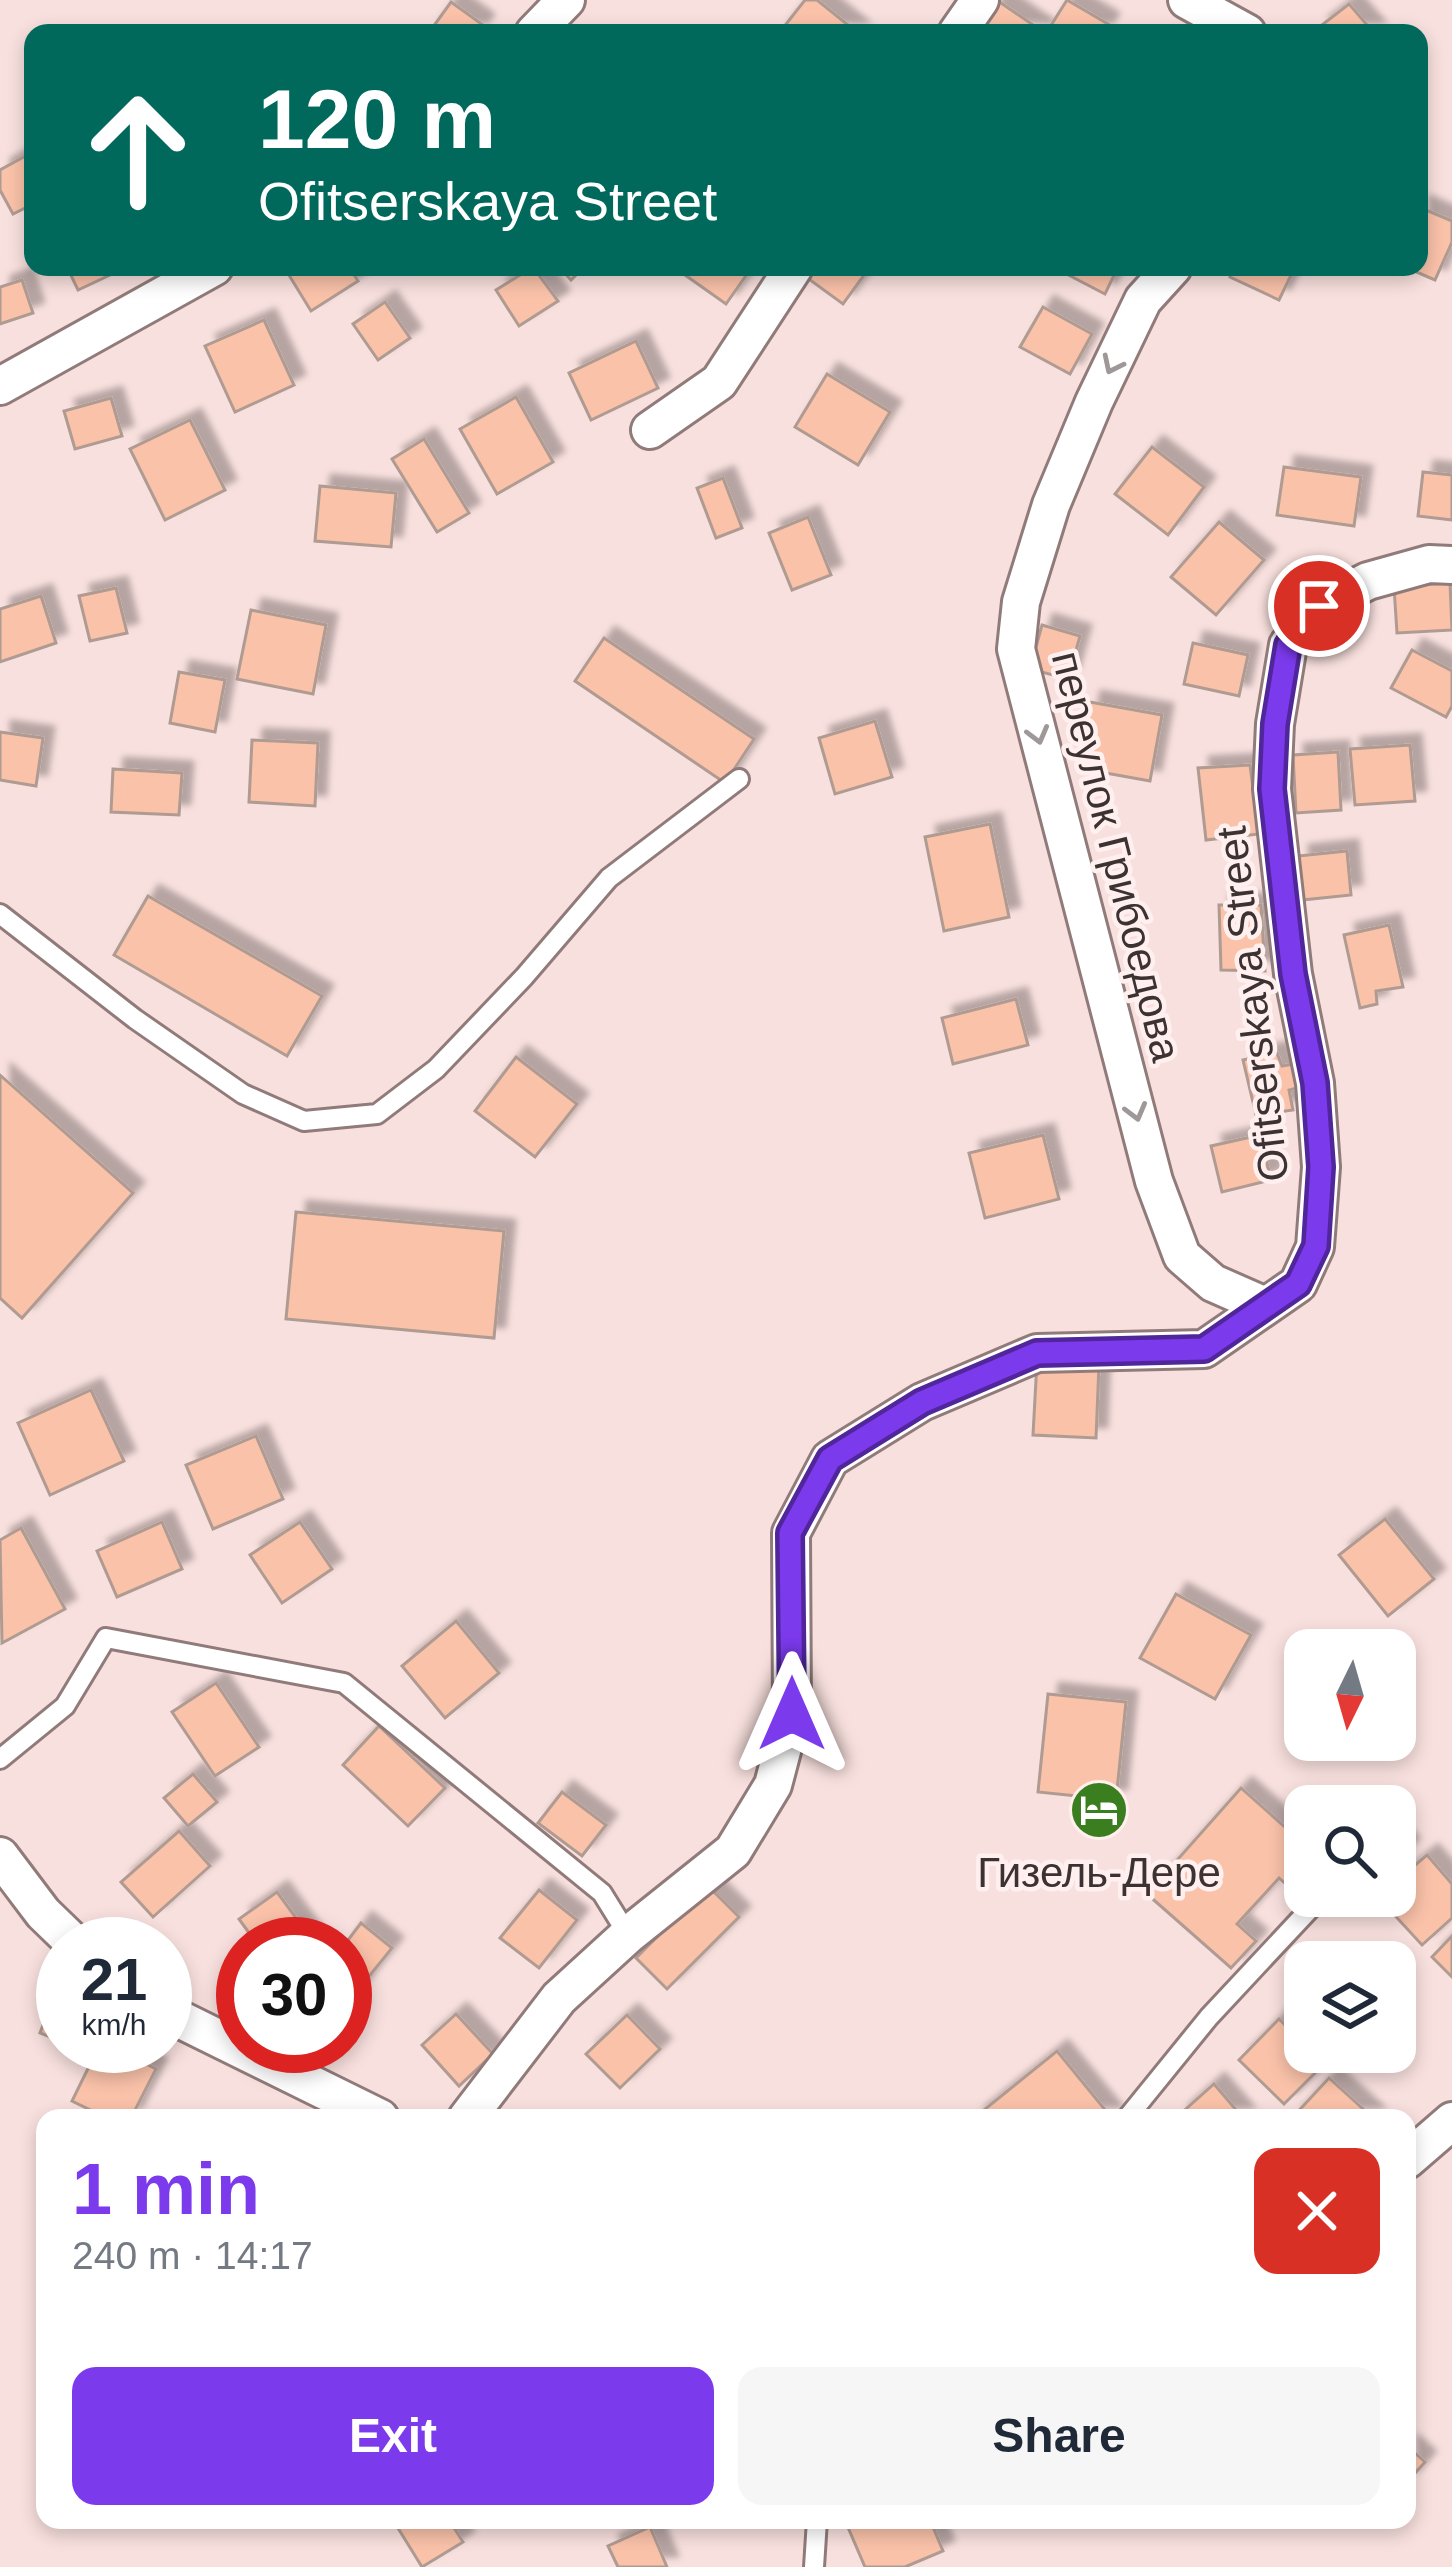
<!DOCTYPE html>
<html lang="en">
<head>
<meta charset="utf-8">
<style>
	body { margin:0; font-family:Helvetica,sans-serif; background:#f6f6f7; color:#1f2937; height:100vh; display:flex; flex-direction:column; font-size:45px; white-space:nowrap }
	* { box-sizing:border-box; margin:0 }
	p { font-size:39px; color:#747a83 }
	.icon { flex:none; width:66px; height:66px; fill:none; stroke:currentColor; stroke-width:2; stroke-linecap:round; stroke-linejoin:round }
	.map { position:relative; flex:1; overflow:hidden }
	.sheet { position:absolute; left:36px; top:2109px; width:1380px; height:420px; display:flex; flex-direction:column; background:#fff; border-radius:24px; box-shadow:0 6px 18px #0003 }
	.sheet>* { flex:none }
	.banner { position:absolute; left:24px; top:24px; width:1404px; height:252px; border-radius:24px; box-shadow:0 6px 18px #0003; background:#00695c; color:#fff; overflow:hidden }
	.needle { width:78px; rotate:185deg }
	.controls { position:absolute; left:1284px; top:1629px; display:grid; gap:24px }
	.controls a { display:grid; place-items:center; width:132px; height:132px; border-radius:24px; background:#fff; box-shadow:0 6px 18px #0003; font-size:60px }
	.speed { position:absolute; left:36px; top:1917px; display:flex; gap:24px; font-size:60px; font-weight:700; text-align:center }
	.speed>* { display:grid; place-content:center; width:156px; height:156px; border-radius:50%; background:#fff; box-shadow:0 6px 18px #0003; line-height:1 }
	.speed small { font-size:30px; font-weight:400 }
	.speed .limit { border:18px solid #d22; background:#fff; color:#111 }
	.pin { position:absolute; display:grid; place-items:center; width:102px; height:102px; color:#fff; margin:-51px; border:6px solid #fff; border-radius:50%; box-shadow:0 3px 12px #0007 }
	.me { position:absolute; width:132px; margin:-66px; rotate:0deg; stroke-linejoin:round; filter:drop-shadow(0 0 9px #0008) }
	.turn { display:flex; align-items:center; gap:42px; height:252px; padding:0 36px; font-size:54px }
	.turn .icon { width:156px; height:156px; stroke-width:2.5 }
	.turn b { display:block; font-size:84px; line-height:102px }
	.round { display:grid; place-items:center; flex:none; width:126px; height:126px; border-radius:24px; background:#f6f6f7 }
	.headline { display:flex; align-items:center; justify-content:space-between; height:204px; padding:0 36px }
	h1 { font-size:72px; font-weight:700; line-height:90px; color:#7c3aed }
	.action { display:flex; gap:24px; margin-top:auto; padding:24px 36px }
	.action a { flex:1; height:138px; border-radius:24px; background:#7c3aed; color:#fff; font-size:48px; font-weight:700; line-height:138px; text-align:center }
	.action a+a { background:#f6f6f7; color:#1f2937 }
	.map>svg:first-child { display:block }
	.building { fill:#fac2a9; stroke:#b09b92; stroke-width:3; filter:url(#shadow) }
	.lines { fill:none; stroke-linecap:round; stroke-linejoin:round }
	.service-casing { stroke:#917b7a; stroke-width:24 }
	.minor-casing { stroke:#917b7a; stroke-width:42 }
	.service { stroke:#fff; stroke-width:18 }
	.minor { stroke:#fff; stroke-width:36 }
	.oneway { stroke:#9e9898 }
	.route-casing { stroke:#51269a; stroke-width:30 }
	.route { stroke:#7c3aed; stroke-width:21 }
	.labels { text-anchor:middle; stroke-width:9; stroke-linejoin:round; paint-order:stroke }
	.street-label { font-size:42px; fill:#3c3232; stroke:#fff0ef }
	.poi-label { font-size:42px; fill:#3c3232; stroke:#fff0ef }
</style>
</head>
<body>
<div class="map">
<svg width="1452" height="2567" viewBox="0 0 1452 2567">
	<defs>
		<filter id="shadow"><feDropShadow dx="11" dy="-11" stdDeviation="3" flood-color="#0004"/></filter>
	</defs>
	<rect width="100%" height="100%" fill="#f8e0de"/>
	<g class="building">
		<polygon points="805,0 817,0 858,33 779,33"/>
		<polygon points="1067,0 1108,24 1102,33 1058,33 1050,27"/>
		<polygon points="998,1 1045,33 977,31"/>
		<polygon points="451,2 483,25 477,33 430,31"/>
		<polygon points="1349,4 1374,33 1322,33 1318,28"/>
		<polygon points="33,152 33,204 13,214 0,190 0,170"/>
		<polygon points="1419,207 1452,221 1452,242 1435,280 1405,267 1419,267"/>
		<polygon points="67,267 127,267 78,290"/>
		<polygon points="284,267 349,267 358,281 311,311"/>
		<polygon points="533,267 558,301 519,326 496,290"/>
		<polygon points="559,267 584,267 571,280"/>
		<polygon points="680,267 752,267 726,304 678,270"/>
		<polygon points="813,267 870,267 843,304 806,277"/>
		<polygon points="1053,267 1118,267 1105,294"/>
		<polygon points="1234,267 1295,267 1279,300 1230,277"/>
		<polygon points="22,280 33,313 0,324 0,287"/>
		<polygon points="385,302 410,338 378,360 353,324"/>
		<polygon points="1043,307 1092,334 1070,374 1020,347"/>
		<polygon points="264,320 294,385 235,412 205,346"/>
		<polygon points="636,341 658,388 591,420 569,373"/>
		<polygon points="827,374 890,412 858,465 795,427"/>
		<polygon points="516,397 553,462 497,494 460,429"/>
		<polygon points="111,398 122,436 75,449 64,411"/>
		<polygon points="190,420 225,490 165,520 130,449"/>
		<polygon points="424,439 469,513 437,532 392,459"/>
		<polygon points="1152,447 1204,487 1168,535 1115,494"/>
		<polygon points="1284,467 1361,477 1354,526 1277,515"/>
		<polygon points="1423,472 1452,475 1452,520 1418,516"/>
		<polygon points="723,478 742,528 716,538 697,488"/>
		<polygon points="320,486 396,493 391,547 315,541"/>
		<polygon points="808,517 831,575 792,590 769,533"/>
		<polygon points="1219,522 1264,560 1216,615 1171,577"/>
		<polygon points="1450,583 1452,630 1397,633 1394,587"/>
		<polygon points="116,588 127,633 90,641 79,596"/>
		<polygon points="41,596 56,643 0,662 0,609"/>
		<polygon points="251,610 326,625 313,694 237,679"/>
		<polygon points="1042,625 1080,636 1068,679 1030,669"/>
		<polygon points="604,638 754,739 725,783 575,681"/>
		<polygon points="1193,643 1248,655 1239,696 1184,684"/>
		<polygon points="1412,650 1452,671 1452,706 1446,717 1391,688"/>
		<polygon points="179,672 225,680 215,732 170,723"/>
		<polygon points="1090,702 1162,715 1150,781 1078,768"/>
		<polygon points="875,721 892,777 835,794 819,738"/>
		<polygon points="0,732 43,738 36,786 0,780"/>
		<polygon points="252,740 318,743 315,806 249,802"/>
		<polygon points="1410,745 1415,801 1355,805 1350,749"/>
		<polygon points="1338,752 1341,810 1296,813 1293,755"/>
		<polygon points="1250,765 1259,834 1206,840 1198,768"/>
		<polygon points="113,769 182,773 179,815 111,812"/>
		<polygon points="990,824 1009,917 944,931 925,837"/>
		<polygon points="1347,851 1351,895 1302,900 1298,856"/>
		<polygon points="148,896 322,996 287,1056 114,955"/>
		<polygon points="1219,905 1261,905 1265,971 1221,970"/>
		<polygon points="1389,925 1403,987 1376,991 1377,1004 1360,1008 1344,935"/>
		<polygon points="1016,999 1028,1045 953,1064 942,1018"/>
		<polygon points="1277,1053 1282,1066 1306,1062 1308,1085 1289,1090 1293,1110 1256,1115 1243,1060"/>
		<polygon points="516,1057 577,1104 535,1157 475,1111"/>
		<polygon points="0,1075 133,1193 22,1318 0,1298"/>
		<polygon points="1043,1135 1059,1199 985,1218 969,1153"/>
		<polygon points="1260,1135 1271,1180 1222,1192 1211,1146"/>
		<polygon points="296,1212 504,1231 494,1338 286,1319"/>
		<polygon points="1037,1361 1099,1364 1096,1438 1033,1435"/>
		<polygon points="91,1390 124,1461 50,1495 18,1423"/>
		<polygon points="256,1436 283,1499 213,1529 186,1465"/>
		<polygon points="1385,1519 1434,1579 1388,1616 1339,1555"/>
		<polygon points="162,1522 182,1569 117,1597 97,1551"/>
		<polygon points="300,1522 332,1569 282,1603 250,1555"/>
		<polygon points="21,1528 65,1609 2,1643 0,1540"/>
		<polygon points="1176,1594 1251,1635 1215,1699 1140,1658"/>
		<polygon points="456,1621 499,1673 445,1718 402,1666"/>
		<polygon points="216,1683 259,1747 215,1776 172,1712"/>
		<polygon points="1048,1694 1126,1702 1116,1800 1038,1792"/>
		<polygon points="379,1726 445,1788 408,1826 343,1765"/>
		<polygon points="193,1774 217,1802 188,1826 164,1798"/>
		<polygon points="1241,1788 1305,1845 1305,1886 1297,1894 1279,1878 1237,1924 1256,1941 1231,1968 1147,1894"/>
		<polygon points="562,1792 606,1825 582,1856 538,1823"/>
		<polygon points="179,1831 210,1866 153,1917 121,1882"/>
		<polygon points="1395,1835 1408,1849 1395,1861"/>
		<polygon points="1427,1855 1452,1884 1452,1918 1422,1945 1377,1896 1395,1896 1395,1882"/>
		<polygon points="708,1886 739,1917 667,1989 636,1958"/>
		<polygon points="539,1890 577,1920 539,1968 500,1938"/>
		<polygon points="277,1892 313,1941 309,1944 257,1944 239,1919"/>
		<polygon points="361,1923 392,1948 345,2006 345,1944"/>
		<polygon points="1452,1936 1452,1977 1432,1957"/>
		<polygon points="63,1973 63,2042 40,2033"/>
		<polygon points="456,2014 493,2054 459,2086 422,2045"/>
		<polygon points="627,2015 660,2049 620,2088 586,2054"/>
		<polygon points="1279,2019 1305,2045 1305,2052 1312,2052 1324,2064 1284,2104 1239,2060"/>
		<polygon points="99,2046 111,2046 156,2069 131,2118 107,2118 72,2101"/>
		<polygon points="1057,2051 1111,2117 974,2118"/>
		<polygon points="1329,2078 1373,2118 1292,2118"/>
		<polygon points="1214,2084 1243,2118 1180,2118 1178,2116"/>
		<polygon points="1407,2446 1425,2462 1407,2482"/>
		<polygon points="393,2520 449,2520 463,2542 422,2567"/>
		<polygon points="859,2520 930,2520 943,2551 905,2567 865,2567 847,2525"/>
		<polygon points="650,2527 667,2567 618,2567 608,2546"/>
	</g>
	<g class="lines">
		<g class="service-casing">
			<g id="service">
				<polyline points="0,914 135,1019 243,1094 304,1121 377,1114 436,1069 524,977 609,878 739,779"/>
				<polyline points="0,1759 65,1706 106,1638 344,1683 602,1893 628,1935"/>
				<polyline points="1127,2118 1209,2017 1322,1896"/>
				<polyline points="814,2567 817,2520"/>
			</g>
		</g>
		<g class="minor-casing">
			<g id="minor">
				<polyline points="1187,0 1247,33"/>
				<polyline points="534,33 566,0"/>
				<polyline points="957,33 980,0"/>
				<polyline points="1173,267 1143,300 1094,402 1051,505 1021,602 1016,649 1154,1181 1182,1256 1213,1283 1263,1305"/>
				<polyline points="0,386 214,267"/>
				<polyline points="650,430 719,382 794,267"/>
				<polyline points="0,1856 43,1913 75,1944"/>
				<polyline points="165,2012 380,2118"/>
				<polyline points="467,2118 559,1998 628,1935 733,1851 773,1785 792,1713 791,1533 830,1459 922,1402 1037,1353 1204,1349 1298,1284 1315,1247 1321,1167 1315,1083 1293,974 1272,789 1275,724 1288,645 1319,606 1368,581 1429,564 1452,565"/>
				<polyline points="1407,2160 1452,2121"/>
			</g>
		</g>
		<use href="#service" class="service"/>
		<use href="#minor" class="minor"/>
	</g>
	<defs><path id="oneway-chevron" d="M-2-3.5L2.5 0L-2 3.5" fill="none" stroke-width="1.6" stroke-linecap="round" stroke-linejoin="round" transform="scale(3)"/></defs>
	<g class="oneway">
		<use href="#oneway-chevron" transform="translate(1112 365) rotate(116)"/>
		<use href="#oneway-chevron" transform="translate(1038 735) rotate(75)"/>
		<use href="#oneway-chevron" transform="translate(1136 1112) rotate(75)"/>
	</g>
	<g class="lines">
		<g class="route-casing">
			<polyline id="route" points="792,1714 790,1533 830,1459 922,1402 1037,1353 1204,1349 1298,1284 1316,1246 1321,1167 1315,1083 1293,974 1272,789 1275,724 1288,645 1319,606"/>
		</g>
		<use href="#route" class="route"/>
	</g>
	<defs>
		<g id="hotel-disc" transform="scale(3)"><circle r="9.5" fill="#3b7e1f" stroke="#fff0ef"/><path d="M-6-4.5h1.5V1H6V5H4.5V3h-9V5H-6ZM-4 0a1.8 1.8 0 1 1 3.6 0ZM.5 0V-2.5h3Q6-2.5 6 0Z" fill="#fff"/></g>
	</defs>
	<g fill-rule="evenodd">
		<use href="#hotel-disc" x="1099" y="1810"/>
	</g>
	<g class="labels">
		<g class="street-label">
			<text transform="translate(1117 856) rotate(76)" y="15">переулок Грибоедова</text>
			<text transform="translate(1252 1004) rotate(-97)" y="15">Ofitserskaya Street</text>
		</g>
		<g class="poi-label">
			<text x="1099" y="1887">Гизель-Дере</text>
		</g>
	</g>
</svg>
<div class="controls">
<a><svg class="needle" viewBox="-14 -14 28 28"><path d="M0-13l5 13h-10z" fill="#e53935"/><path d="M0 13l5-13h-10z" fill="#747a83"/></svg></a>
<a><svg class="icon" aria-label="search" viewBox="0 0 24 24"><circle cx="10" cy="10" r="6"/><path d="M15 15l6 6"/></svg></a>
<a><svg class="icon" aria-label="layers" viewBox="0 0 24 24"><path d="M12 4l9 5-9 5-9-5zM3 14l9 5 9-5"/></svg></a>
</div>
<div class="speed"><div>21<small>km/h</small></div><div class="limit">30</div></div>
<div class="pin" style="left:1319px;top:606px;background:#d93025"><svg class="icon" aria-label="arrive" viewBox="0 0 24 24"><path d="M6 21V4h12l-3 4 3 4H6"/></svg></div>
<svg class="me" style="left:792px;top:1714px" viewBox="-20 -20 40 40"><path d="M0-17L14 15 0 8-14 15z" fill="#7c3aed" stroke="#fff" stroke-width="4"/></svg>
<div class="banner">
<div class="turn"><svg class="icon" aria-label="ahead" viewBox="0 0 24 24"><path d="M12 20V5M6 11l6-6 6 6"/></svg><div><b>120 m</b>Ofitserskaya Street</div></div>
</div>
<section class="sheet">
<div class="headline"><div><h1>1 min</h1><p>240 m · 14:17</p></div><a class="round" style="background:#d93025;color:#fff"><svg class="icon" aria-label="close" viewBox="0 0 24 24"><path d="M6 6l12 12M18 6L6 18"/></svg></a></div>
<div class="action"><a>Exit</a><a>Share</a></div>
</section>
</div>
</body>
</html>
